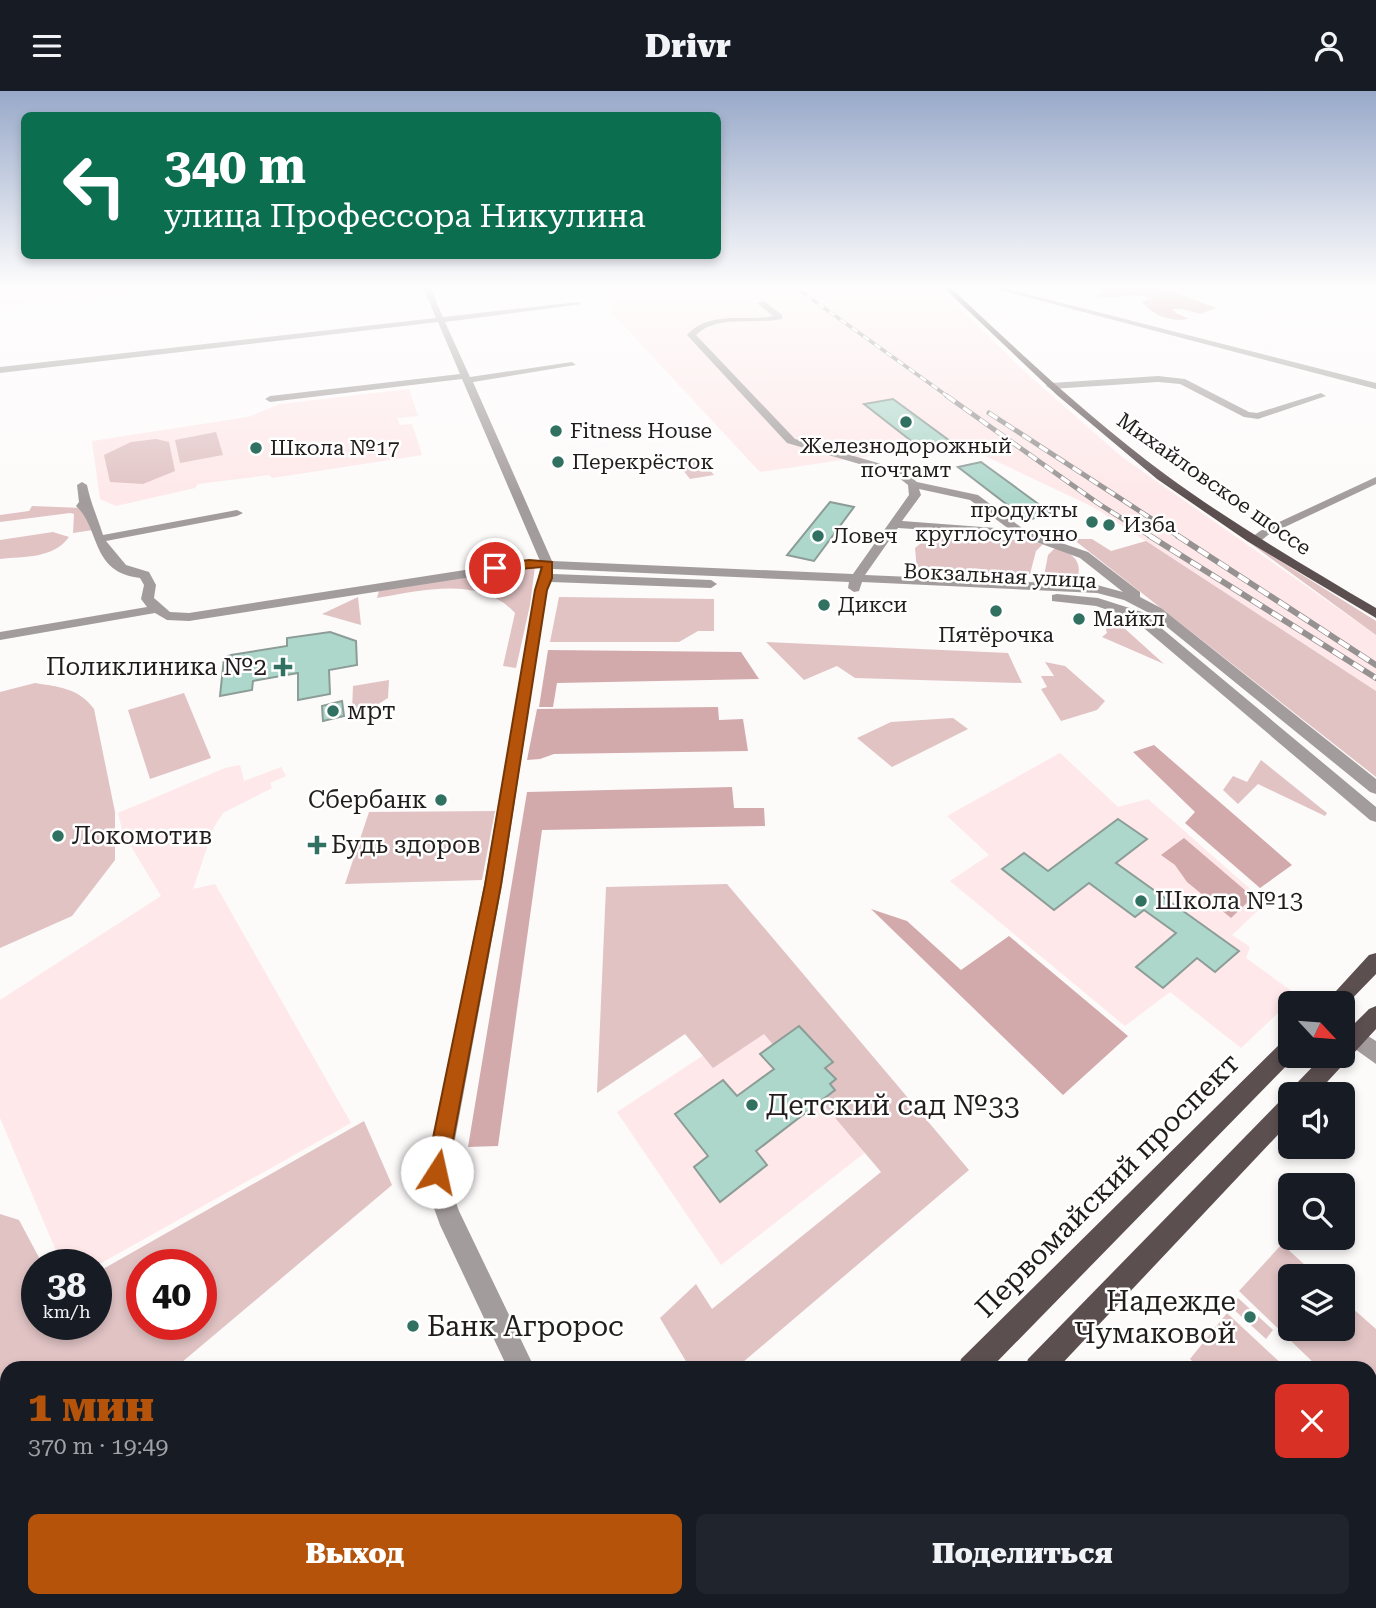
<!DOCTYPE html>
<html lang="ru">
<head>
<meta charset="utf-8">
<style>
	body { margin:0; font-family:"Roboto Serif",serif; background:#20242c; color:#f1f3f6; height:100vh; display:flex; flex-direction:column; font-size:26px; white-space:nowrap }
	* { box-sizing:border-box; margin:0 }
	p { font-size:23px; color:#9ea1a6 }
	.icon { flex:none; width:38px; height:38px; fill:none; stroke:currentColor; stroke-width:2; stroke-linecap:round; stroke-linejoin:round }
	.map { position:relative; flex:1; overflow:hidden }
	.panel { position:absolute; left:0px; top:1270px; width:1377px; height:247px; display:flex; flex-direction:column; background:#171b24; border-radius:21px 21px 0 0; box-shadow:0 4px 10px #0003 }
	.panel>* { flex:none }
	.guide { position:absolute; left:21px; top:21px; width:700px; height:147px; border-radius:10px; box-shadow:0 4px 10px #0003; background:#0b6e4f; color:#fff; overflow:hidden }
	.needle { width:46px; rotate:116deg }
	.tools { position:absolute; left:1278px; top:900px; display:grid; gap:14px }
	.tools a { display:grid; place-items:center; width:77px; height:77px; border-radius:10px; background:#171b24; box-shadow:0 4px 10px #0003; font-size:35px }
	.speed { position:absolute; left:21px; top:1158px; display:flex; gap:14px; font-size:35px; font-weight:700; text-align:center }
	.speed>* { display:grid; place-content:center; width:91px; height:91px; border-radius:50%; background:#171b24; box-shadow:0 4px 10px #0003; line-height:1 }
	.speed small { font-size:18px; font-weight:400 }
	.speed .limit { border:10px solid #d22; background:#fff; color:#111 }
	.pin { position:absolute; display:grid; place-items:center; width:60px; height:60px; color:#fff; margin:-30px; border:4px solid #fff; border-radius:50%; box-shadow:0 2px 7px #0007 }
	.me { position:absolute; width:77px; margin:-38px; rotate:10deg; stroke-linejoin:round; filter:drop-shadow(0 0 5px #0008) }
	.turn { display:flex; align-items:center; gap:24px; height:147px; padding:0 28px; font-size:32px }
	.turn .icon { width:91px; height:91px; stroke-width:2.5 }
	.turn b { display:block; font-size:49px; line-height:60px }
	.round { display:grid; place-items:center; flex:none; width:74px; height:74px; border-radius:10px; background:#20242c }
	.head { display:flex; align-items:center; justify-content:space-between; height:119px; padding:0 28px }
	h1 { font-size:42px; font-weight:800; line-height:52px; color:#b45309 }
	.cta { display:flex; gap:14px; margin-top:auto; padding:14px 28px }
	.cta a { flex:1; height:80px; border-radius:10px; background:#b45309; color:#fff; font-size:28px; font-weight:800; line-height:80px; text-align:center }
	.cta a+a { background:#20242c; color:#f1f3f6 }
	header { display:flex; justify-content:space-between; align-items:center; height:91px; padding:0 28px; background:#171b24; font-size:32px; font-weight:800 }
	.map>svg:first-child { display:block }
	.built { fill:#fee8e9 }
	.green { fill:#e1c3c4; fill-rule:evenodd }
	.forest { fill:#d3aaac }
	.building { fill:#add7ca; stroke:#8c9c97; stroke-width:2 }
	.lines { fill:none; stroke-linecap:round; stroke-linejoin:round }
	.minor { fill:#a39c9c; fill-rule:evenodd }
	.major { fill:#5c4f50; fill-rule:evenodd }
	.rail-far2-casing { stroke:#969292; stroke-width:3.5 }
	.rail-far1-casing { stroke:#969292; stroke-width:5 }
	.rail-casing { stroke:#969292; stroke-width:6 }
	.rail-far2 { stroke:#fff; stroke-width:2.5; stroke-dasharray:7; stroke-linecap:butt }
	.rail-far1 { stroke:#fff; stroke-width:3.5; stroke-dasharray:10; stroke-linecap:butt }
	.rail { stroke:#fff; stroke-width:4.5; stroke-dasharray:12; stroke-linecap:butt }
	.route { fill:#b45309; stroke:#753606; stroke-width:2 }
	.poi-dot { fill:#307161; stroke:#fff; stroke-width:2.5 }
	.labels { text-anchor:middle; stroke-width:5; stroke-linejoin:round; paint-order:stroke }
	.far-poi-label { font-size:21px; fill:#221c1c; stroke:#fff; text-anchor:start }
	.far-street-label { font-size:21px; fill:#221c1c; stroke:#fff }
	.poi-label { font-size:24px; fill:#221c1c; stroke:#fff; text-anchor:start }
	.near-poi-label { font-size:28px; fill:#221c1c; stroke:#fff; text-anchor:start }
	.near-street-label { font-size:28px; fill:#221c1c; stroke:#fff }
</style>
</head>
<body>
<header><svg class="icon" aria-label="menu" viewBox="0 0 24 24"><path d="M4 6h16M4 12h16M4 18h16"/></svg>Drivr<svg class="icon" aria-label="person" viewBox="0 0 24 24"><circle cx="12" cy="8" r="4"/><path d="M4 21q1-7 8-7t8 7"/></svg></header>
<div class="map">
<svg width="1376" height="1517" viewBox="0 0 1376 1517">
	<rect width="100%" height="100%" fill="#fdfafa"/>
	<g class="built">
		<polygon points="12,196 200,196 0,216 0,204"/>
		<polygon points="615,196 938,196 1023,279 1122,366 1376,544 1376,600 1095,417 958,352 760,381 610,220"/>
		<polygon points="409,298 418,325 397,327 400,334 412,333 422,364 272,387 269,384 198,393 195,397 116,415 100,408 92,350 248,326 280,313"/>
		<polygon points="1060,662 1118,716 1148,708 1266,812 1232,844 1250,856 1246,867 1297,904 1241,957 1170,901 1125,935 950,790 989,764 947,725"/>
		<polygon points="240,674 244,690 281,676 286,685 270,692 272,697 223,722 214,736 193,798 215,793 351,1032 96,1175 62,1174 0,1027 0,909 161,805 123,742 118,722 225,677"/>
		<polygon points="800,901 913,1024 721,1174 617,1021"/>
	</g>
	<g class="green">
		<polygon points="216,341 223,364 180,372 175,349"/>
		<polygon points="156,348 169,351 175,380 143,393 110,391 104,364 131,351"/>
		<polygon points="698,365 714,384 690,388 675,369"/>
		<polygon points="32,415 83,417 93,439 73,442 74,423 70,422 0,431 0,424 29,420"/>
		<path d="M53,441l16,5c-16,22 -44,19 -69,22v-19z"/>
		<polygon points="927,447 1021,449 1043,453 1036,460 1030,483 917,479 915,457"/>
		<polygon points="1243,447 1376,530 1376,544"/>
		<polygon points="1073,448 1092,448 1111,460 1146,450 1376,600 1376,686"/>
		<path d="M1056,456c14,6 26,12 22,29h-34l4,-21z"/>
		<path d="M535,475l-5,39 -14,63 -13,-2 12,-53c-35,-38 -94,-22 -138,-15l2,-7z"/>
		<polygon points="358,506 361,534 322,523"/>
		<polygon points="559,506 714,508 714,540 698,540 679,551 550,551"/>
		<polygon points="1096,524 1113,527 1164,573 1102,546 1107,542 1105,535 1095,528"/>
		<polygon points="766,551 1008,562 1022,592 855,587 837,575 804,589"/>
		<polygon points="1045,571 1065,575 1105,610 1097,619 1061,630 1041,598 1047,596 1041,585 1054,585"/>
		<polygon points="389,589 388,607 372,617 352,619 353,595"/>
		<path d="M35,592c24,4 44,5 59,26l21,103v48l-43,56 -72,32v-256z"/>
		<polygon points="184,602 211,667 150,688 128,619"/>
		<polygon points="953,627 968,638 892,676 857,647 891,631"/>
		<polygon points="1261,669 1327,722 1325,725 1258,693 1238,713 1223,699 1233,685 1247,691"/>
		<polygon points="495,720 482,789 345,793 369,721"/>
		<polygon points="727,793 969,1079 736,1277 690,1277 660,1227 696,1193 712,1218 881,1081 764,943 713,977 685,943 597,1002 606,796"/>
		<path d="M364,1030l28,64 -217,183 -168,1v232h23l1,7h-31v-394l19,6 24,45h-6v60h59v-52zM142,1174h59v60h-59z"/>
		<polygon points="1282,1153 1317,1185 1290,1185 1290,1237 1342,1237 1342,1208 1376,1238 1376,1304 1373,1308 1370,1306 1370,1278 1319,1277 1239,1200"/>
		<polygon points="1238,1207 1273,1239 1266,1248 1231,1216"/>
		<polygon points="1227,1222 1286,1277 1199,1277 1190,1268"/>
	</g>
	<g class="forest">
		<path d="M1110,196h49l58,21 -17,6 -17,-5h-10l3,4 13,6c-18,3 -36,-3 -47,-17l7,-3c-12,-9 -35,2 -53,-3z"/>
		<polygon points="548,559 741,561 759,588 557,592 553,616 539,616"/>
		<polygon points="718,616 719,629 743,628 748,660 554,663 540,668 527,669 537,618"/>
		<polygon points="1154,654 1292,774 1260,797 1185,732 1195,721 1133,661"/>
		<polygon points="732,696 734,717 764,717 765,735 542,739 498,1055 468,1056 527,701"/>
		<polygon points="1184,747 1253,806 1231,827 1187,791 1175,774 1161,764"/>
		<polygon points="871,818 907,830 961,879 1009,845 1128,945 1063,1004"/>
	</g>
	<g class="building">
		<polygon points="893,308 950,350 919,356 864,313"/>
		<polygon points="981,371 1052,423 1027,429 958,376"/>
		<polygon points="830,411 854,416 814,470 787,464"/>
		<polygon points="330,541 356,550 357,574 329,579 330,603 298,609 298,582 253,590 252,599 220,605 224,567 231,564 287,555 287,547"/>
		<polygon points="342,610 344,625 323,630 322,615"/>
		<polygon points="1118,728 1147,748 1116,772 1239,860 1215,881 1197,867 1163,897 1136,876 1176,842 1144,819 1135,826 1089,792 1054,819 1002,778 1024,762 1048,780"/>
		<polygon points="799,935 833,971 825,977 836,988 830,993 835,999 756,1060 767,1074 720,1111 694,1076 708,1065 675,1023 723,989 737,1005 774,978 760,963"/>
	</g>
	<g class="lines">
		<g class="minor">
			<path d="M423,196h7l13,30 135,-15 4,2 -137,18 25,55 102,-15 4,3 -103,17 79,179 301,13 56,-79 -1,-10 -14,-11 -107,-31 -100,-108c23,-25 56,-13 86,-19l-16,-13 7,-2 18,14v4c-28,6 -65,-5 -86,16l99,104 107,31 15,12 61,13 48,36 62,21 52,40v5l21,11 215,171v15l-6,-2 -219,-178 -27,-14 -27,-7 -235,-11 -3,9 -5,1 -6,-4 1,-6 -296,-13v5l158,6 6,4 -6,4 -160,-6 -4,8 -45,295 -53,287v11l10,28 76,158h-27l-68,-144 -15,-42 59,-298 56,-317h-11l-340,53 -22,-1 -12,-7 -155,27v-8l147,-25 -6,-8 3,-14 -4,-7c-50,-6 -39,-49 -64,-72l3,-4 -2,-17 5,-3 5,3c4,19 10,31 16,50l134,-25 6,3 -6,3 -131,25 20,24 23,7 7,13 -2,13 16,14 19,1 340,-53 11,1 -78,-182 -192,23 -5,-3 5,-3 190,-22 -22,-52 -438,51v-6l436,-49zM919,398l51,11 39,29 -107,-8 19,-26zM898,437l122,8 60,22 43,34 -26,-7 -232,-10z"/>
			<polygon points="988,196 999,196 1376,292 1376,298"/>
			<polygon points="1158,285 1185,288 1249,321 1257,322 1321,302 1326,305 1258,328 1244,326 1180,293 1158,291 1051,298 1046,295 1051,292"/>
			<polygon points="1376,386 1376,393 1268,444 1257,453 1247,450 1260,440"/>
			<polygon points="1057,503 1098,507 1142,521 1376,716 1376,731 1370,729 1132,527 1096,515 1052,510 1052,504"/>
			<polygon points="1355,937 1376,950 1376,973 1348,953 1345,946 1348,939"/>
			<polygon points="643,1510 675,1510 678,1517 645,1517"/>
		</g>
		<g class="major">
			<path d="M943,196h7c69,65 139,131 216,188 67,49 139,91 210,133v10l-129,-77 -90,-62 -100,-84z"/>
			<polygon points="1376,862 1376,883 1342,918 1342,912 1325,912 1369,864"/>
			<polygon points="1376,915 1376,938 1316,1003 1290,1003 1293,996 1324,964 1342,964 1342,945 1369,918"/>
			<polygon points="1290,947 1290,964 1297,964 990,1278 958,1278 961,1268 1283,950"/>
			<polygon points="1290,1005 1290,1031 1057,1278 1025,1278 1028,1268 1282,1008"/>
			<polygon points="720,1510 754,1510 752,1517 717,1517"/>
			<polygon points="795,1510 830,1510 828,1517 792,1517"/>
		</g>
		<g class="rail-far2-casing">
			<polyline id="rail-far2" points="795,196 950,307"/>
		</g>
		<g class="rail-far1-casing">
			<g id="rail-far1">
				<polyline points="947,305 1099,413 1153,447"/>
				<polyline points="989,322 1181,447"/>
			</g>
		</g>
		<g class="rail-casing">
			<g id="rail">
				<polyline points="1150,445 1376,587"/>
				<polyline points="1178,445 1376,574"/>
			</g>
		</g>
		<use href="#rail-far2" class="rail-far2"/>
		<use href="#rail-far1" class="rail-far1"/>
		<use href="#rail" class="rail"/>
	</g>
	<linearGradient id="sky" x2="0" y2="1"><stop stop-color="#98a9c9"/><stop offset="0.48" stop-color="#fefdfd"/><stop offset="1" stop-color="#fefdfd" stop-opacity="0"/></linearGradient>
	<rect width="1376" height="408" fill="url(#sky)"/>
	<polygon class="route" points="529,469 552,471 552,487 547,499 501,794 447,1081 444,1088 437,1092 429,1088 426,1081 485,794 535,499 542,476 495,480 490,477 495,473"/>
	<g class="poi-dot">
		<circle cx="906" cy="331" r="7"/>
		<circle cx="556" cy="340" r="7"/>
		<circle cx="256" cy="357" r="7"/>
		<circle cx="558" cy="371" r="7"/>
		<circle cx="1092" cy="431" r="7"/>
		<circle cx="1109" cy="434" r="7"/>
		<circle cx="818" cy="445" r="7"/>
		<circle cx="824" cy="514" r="7"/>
		<circle cx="996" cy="520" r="7"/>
		<circle cx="1079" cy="528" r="7"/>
		<path d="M279.5 565.5h7v7h7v7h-7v7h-7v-7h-7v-7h7z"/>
		<circle cx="333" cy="620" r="7"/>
		<circle cx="441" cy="709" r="7"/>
		<circle cx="58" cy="745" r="7"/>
		<path d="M313.5 743.5h7v7h7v7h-7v7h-7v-7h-7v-7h7z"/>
		<circle cx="1141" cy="810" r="7"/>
		<circle cx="752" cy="1014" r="7"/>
		<circle cx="1250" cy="1226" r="7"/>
		<circle cx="413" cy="1235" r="7"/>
	</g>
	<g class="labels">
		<g class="far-poi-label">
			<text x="570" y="347">Fitness House</text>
			<text x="906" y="362" text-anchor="middle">Железнодорожный<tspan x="906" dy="24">почтамт</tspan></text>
			<text x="270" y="364">Школа №17</text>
			<text x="572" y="378">Перекрёсток</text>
			<text x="1078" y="426" text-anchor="end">продукты<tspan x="1078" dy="24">круглосуточно</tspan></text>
			<text x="1123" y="441">Изба</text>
			<text x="832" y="452">Ловеч</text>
			<text x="838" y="521">Дикси</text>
			<text x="1093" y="535">Майкл</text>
			<text x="996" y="551" text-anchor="middle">Пятёрочка</text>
		</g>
		<g class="far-street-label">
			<text transform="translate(1214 393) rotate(35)" y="7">Михайловское шоссе</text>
			<text transform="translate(1000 485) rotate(3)" y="7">Вокзальная улица</text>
		</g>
		<g class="poi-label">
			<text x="267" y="584" text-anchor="end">Поликлиника №2</text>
			<text x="347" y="628">мрт</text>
			<text x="427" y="717" text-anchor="end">Сбербанк</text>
			<text x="72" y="753">Локомотив</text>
			<text x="331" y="762">Будь здоров</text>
			<text x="1155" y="818">Школа №13</text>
		</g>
		<g class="near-poi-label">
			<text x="766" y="1024">Детский сад №33</text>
			<text x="1236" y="1220" text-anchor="end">Надежде<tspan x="1236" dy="32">Чумаковой</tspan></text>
			<text x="427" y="1245">Банк Агророс</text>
		</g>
		<g class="near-street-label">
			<text transform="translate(1107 1094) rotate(-45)" y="10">Первомайский проспект</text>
		</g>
	</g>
</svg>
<div class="tools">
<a><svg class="needle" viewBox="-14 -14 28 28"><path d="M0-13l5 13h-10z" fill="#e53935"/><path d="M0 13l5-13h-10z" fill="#9ea1a6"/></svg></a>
<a><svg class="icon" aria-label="sound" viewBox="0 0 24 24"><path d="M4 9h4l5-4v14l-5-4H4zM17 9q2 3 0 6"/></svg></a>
<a><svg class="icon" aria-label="search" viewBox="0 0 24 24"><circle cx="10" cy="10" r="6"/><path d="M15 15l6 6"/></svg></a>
<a><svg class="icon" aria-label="layers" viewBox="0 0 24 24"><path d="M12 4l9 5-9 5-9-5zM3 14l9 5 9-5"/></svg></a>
</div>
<div class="speed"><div>38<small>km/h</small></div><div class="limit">40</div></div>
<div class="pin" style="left:495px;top:477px;background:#d93025"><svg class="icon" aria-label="arrive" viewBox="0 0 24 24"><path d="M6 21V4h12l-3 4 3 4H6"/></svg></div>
<svg class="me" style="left:437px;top:1081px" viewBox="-20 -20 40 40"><circle r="19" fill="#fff"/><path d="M0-13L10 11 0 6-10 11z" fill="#b45309"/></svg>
<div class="guide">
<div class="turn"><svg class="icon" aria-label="left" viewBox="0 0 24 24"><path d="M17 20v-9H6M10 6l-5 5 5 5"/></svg><div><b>340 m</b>улица Профессора Никулина</div></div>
</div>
<section class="panel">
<div class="head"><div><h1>1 мин</h1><p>370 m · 19:49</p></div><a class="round" style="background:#d93025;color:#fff"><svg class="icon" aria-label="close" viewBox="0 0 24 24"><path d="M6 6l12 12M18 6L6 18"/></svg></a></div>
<div class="cta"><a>Выход</a><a>Поделиться</a></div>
</section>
</div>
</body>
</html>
